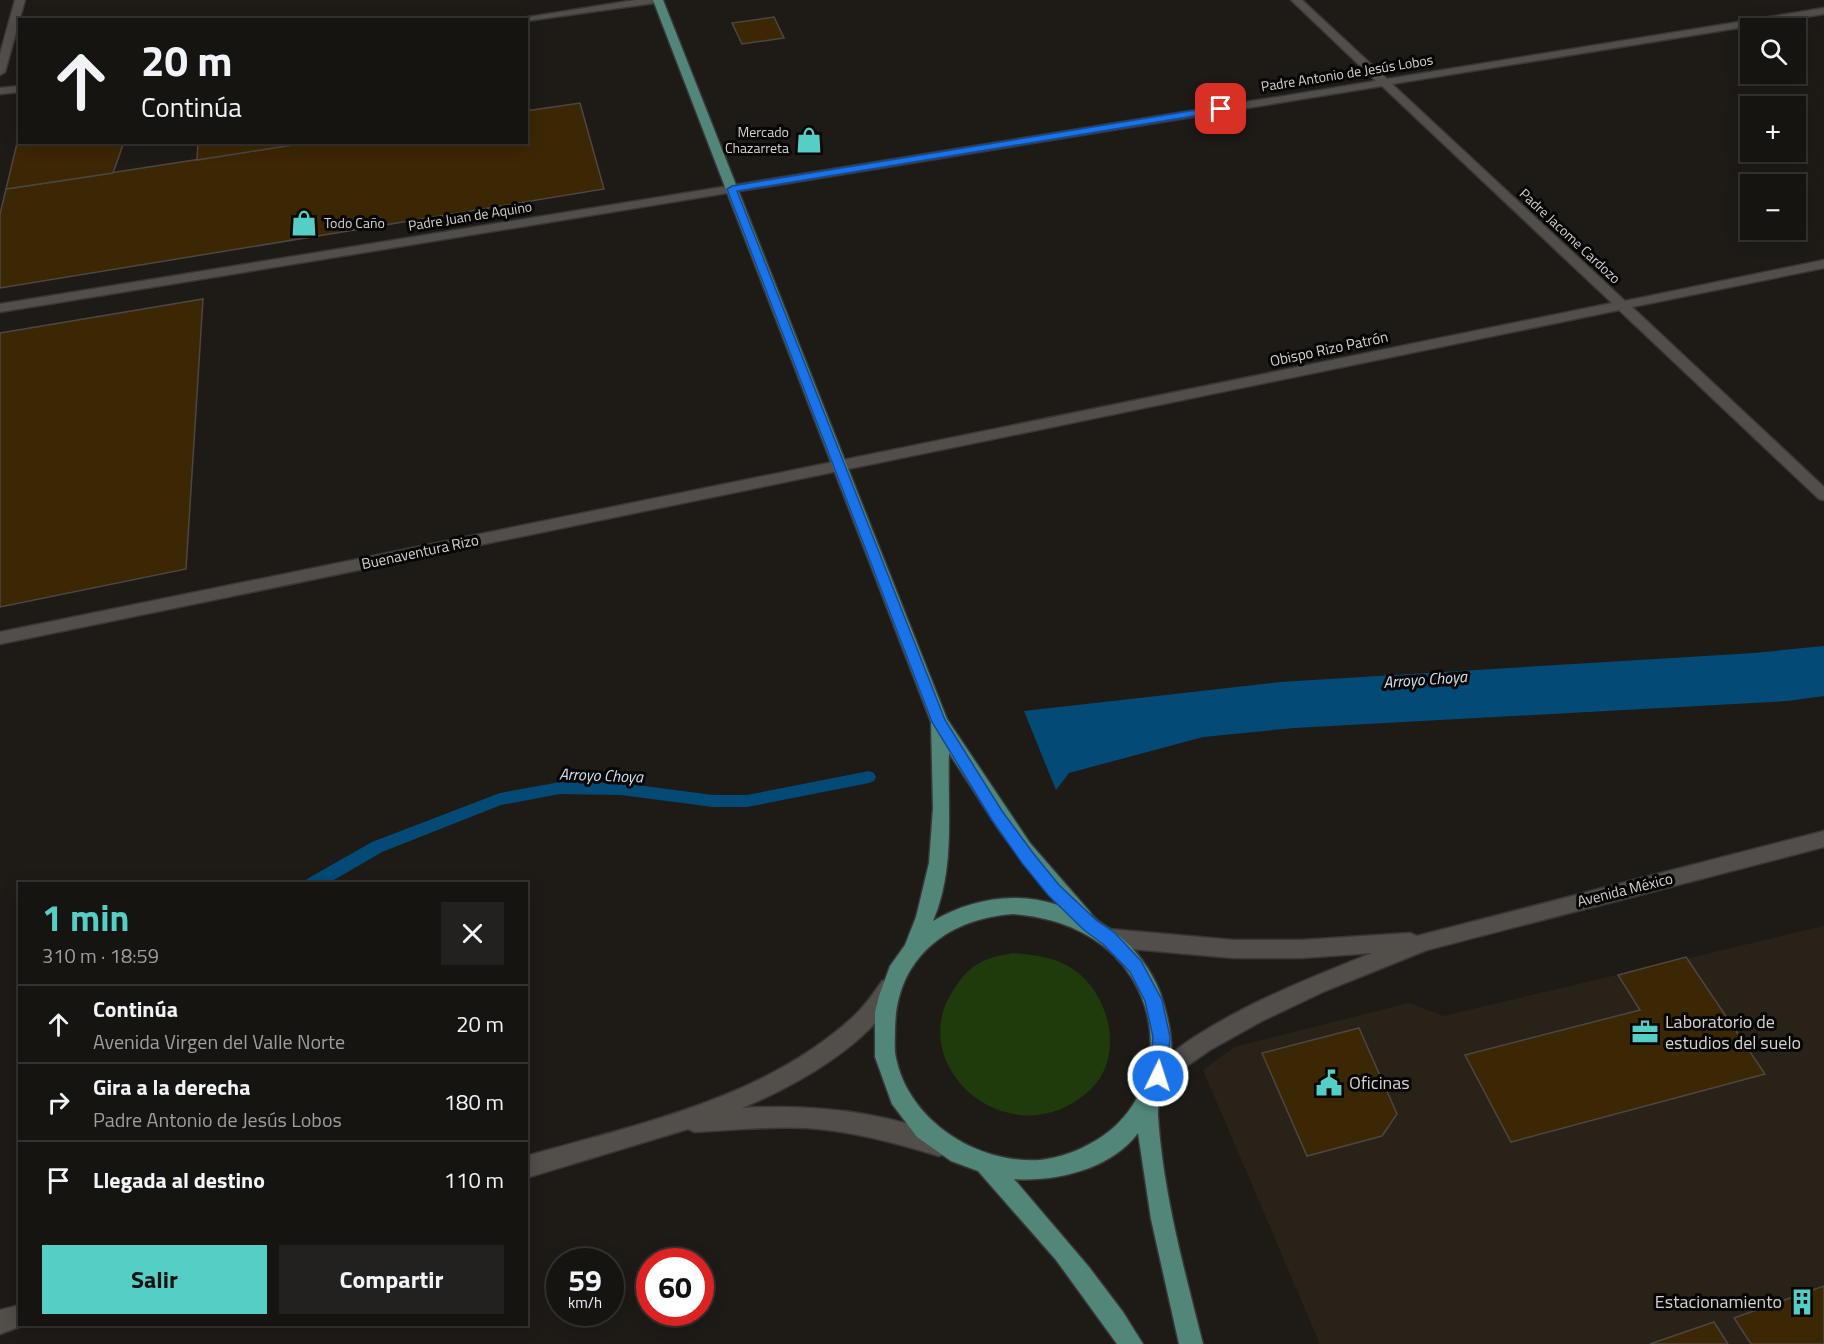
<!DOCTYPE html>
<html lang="es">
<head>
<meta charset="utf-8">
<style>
	body { margin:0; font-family:"Titillium Web",sans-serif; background:#23211f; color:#f1f3f6; height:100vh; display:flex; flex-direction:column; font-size:22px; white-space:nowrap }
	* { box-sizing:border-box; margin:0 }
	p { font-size:20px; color:#9e9e9f }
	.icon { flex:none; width:33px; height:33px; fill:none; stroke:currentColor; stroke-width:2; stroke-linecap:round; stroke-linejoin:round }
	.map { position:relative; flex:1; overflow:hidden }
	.details { position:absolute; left:18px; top:882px; width:510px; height:444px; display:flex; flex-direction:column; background:#161411; border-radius:0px; box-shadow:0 3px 15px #0003,0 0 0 2px #353331 }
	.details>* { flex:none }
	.top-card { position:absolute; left:18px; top:18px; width:510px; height:126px; border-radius:0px; box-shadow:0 3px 15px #0003,0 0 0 2px #353331; background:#161411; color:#f1f3f6; overflow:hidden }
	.tools { position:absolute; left:1740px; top:18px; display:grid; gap:12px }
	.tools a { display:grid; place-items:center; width:66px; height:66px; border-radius:0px; background:#161411; box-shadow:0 3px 15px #0003,0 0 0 2px #353331; font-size:30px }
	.speed { position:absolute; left:546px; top:1248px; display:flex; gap:12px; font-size:30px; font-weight:700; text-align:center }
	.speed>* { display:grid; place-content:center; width:78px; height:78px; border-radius:50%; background:#161411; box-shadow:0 3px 15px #0003,0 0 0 2px #353331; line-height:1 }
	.speed small { font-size:15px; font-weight:400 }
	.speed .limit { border:9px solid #d22; background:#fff; color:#111 }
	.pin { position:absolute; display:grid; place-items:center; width:51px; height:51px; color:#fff; margin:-26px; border-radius:12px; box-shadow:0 3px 9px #0006 }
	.me { position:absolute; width:66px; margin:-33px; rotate:4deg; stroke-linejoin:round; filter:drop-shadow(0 0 4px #0008) }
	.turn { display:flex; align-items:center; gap:21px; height:126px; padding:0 24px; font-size:27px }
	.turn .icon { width:78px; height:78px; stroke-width:2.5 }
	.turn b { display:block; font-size:42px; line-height:51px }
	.round { display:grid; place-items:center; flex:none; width:63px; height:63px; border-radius:0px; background:#23211f }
	.head { display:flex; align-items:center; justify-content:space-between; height:102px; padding:0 24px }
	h1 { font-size:36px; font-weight:700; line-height:45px; color:#55cec6 }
	.primary-button { display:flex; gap:12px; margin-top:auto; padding:12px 24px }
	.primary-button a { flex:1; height:69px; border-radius:0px; background:#55cec6; color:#111; font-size:24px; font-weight:700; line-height:69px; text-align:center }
	.primary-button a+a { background:#23211f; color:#f1f3f6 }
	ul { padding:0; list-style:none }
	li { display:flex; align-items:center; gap:18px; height:78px; padding:0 24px; border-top:2px solid #353331 }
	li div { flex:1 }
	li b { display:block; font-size:22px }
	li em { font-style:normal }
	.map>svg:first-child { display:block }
	.built { fill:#292219 }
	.green { fill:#1f3b0c }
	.water { fill:#034b76 }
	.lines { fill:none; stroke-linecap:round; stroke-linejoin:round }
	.stream { fill:#034b76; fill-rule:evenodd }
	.building { fill:#3c2704; stroke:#4b4742; stroke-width:1.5 }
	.minor-casing { stroke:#393735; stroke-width:3 }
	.secondary-casing { stroke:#393735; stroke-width:3 }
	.primary-casing { stroke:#393735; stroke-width:3 }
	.minor { fill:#524e4a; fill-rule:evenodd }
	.secondary { fill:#524e4a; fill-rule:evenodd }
	.primary { fill:#518679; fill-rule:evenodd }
	.route { fill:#1a73e8; stroke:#114b97; stroke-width:1.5 }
	.labels { text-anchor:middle; stroke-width:6; stroke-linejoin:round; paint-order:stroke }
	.far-street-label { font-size:14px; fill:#d4d2cf; stroke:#070605 }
	.far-poi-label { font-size:14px; fill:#d4d2cf; stroke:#070605; text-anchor:end }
	.street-label { font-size:15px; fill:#d4d2cf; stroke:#070605 }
	.water-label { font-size:16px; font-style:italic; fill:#d2e2f0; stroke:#070605 }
	.near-poi-label { font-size:18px; fill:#d4d2cf; stroke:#070605; text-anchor:start }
</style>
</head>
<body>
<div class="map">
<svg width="1824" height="1344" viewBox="0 0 1824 1344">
	<rect width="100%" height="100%" fill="#1e1b17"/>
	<polygon class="built" points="1824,926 1824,1344 1320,1344 1203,1070 1234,1047 1409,1003 1443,1016"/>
	<path class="green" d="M1013,953c18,2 36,3 53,12 42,21 61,89 25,124 -78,74 -193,-23 -135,-103 7,-11 18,-22 30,-26 8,-4 18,-5 27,-7z"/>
	<polygon class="water" points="1824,646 1824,696 1787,701 1294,728 1203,737 1069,773 1056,790 1024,711 1280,682 1754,653"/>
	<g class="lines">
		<polygon class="stream" points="869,771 874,773 876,777 874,781 869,783 747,807 713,807 621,795 560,794 501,805 382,852 327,884 305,884 307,879 372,842 500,793 560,782 621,783 713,795 747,795"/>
	</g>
	<g class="building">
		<polygon points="774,17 784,38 742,44 732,23"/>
		<polygon points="580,103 604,189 0,288 0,214 6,189 312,142 526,142 526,111"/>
		<polygon points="20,131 20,142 124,142 113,173 6,189"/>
		<polygon points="198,142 312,142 197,160"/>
		<polygon points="203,299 186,569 0,607 0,333"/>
		<polygon points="1686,957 1765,1074 1511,1142 1465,1055 1640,1010 1618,975"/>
		<polygon points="1359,1028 1397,1114 1382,1136 1307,1156 1262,1053"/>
		<polygon points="1824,1286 1824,1344 1751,1344 1734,1318"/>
		<polygon points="1714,1322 1728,1344 1650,1344"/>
	</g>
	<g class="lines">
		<g class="minor-casing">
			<g id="minor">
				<polygon points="15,0 25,0 5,72 0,75 0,54"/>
				<polygon points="635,0 660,0 655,3 526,21 526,20 510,20"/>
				<polygon points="1291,0 1302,0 1387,79 1824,8 1824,14 1392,84 1625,301 1824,260 1824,268 1632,307 1824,487 1824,500 1819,499 1619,310 0,644 0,632 1612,303 1382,86 0,312 0,304 1376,81"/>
				<polygon points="20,86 20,92 0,94 0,88"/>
			</g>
		</g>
		<g class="secondary-casing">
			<g id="secondary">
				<path d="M1824,831v16l-397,103 -102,41 -63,30 -52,29 -52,36 -7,-3 -3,-7 3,-7c15,-11 29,-23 45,-33 55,-35 116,-59 176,-83l-70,5h-69l-124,-11 -7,-3 -3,-6 3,-6 7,-3 124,11h69l108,-7 7,3z"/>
				<path d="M889,979l7,2 3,7c-25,55 -104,98 -157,120 68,-4 140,3 205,29l3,8 -3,8 -8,3c-43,-13 -87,-25 -132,-28 -37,-2 -75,2 -112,4l-7,-3 -162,49v-22c113,-32 239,-58 327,-139 11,-10 20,-23 29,-36z"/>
				<polygon points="20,1305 20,1324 27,1324 0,1334 0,1310"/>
			</g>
		</g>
		<g class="primary-casing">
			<path id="primary" d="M653,0h10l284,719 83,124 60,69c5,10 18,14 27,22 19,15 34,36 43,58 9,26 16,58 8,85 -4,14 -11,24 -10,39 5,77 26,153 45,228h-24l-28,-125 -13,-86c-27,36 -81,49 -124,46l75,88 34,45 20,32h-26l-61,-84 -78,-89 -27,-10 -34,-24 -25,-33 -17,-47v-45l4,-16 11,-30 15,-21 11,-28 13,-54 4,-55 -2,-86zM949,753l50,77 59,75c-43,-14 -87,-6 -125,16 23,-54 14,-113 16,-168zM1013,914c33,3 62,11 89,31 66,51 66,153 -7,196 -17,10 -36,17 -55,19 -63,4 -131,-39 -144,-102 -2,-8 -1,-19 -1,-27 0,-71 50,-112 118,-117z"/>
		</g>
		<use href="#minor" class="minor"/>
		<use href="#secondary" class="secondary"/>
		<use href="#primary" class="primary"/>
	</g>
	<polygon class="route" points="1221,106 1224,107 1224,111 737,191 945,720 1002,811 1033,853 1059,885 1096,920 1115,933 1141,961 1162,1000 1170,1037 1167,1076 1164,1082 1158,1084 1152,1082 1150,1076 1153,1037 1145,1001 1130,972 1103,944 1084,930 1048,895 1022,863 992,820 932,722 727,189 732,186"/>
	<defs>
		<g id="shop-bare" transform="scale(2.07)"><path d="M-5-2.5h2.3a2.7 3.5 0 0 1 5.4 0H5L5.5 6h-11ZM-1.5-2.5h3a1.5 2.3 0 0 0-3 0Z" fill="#55cec6" stroke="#070605" stroke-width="2.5" paint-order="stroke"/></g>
		<g id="office-bare" transform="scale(2.07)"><path d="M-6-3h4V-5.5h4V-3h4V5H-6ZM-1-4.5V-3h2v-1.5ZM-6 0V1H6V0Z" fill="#55cec6" stroke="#070605" stroke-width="2.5" paint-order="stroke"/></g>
		<g id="civic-bare" transform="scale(2.07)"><path d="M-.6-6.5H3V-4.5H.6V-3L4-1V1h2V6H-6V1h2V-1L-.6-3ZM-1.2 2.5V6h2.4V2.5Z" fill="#55cec6" stroke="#070605" stroke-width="2.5" paint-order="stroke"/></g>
		<g id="building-bare" transform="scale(2.07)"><path d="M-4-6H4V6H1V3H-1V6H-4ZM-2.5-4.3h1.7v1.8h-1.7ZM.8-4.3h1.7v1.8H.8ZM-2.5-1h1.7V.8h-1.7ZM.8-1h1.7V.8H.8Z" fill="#55cec6" stroke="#070605" stroke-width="2.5" paint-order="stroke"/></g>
	</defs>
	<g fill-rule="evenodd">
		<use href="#shop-bare" x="809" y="140"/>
		<use href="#shop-bare" x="304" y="223"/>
		<use href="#office-bare" x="1645" y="1032"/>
		<use href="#civic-bare" x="1329" y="1083"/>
		<use href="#building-bare" x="1802" y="1302"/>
	</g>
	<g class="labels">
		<g class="far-street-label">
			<text transform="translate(1347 73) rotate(-9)" y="5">Padre Antonio de Jesús Lobos</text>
			<text transform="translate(470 216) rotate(-9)" y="5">Padre Juan de Aquino</text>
			<text transform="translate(1570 236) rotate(43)" y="5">Padre Jacome Cardozo</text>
		</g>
		<g class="far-poi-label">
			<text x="789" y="137">Mercado<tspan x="789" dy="16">Chazarreta</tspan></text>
			<text x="324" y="228" text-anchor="start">Todo Caño</text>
		</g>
		<g class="street-label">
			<text transform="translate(1329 349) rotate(-12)" y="5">Obispo Rizo Patrón</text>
			<text transform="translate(420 552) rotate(-12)" y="5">Buenaventura Rizo</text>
			<text transform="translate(1625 890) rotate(-14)" y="5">Avenida México</text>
		</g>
		<g class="water-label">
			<text transform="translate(1425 679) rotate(-4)" y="6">Arroyo Choya</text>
			<text transform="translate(601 775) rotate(2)" y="6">Arroyo Choya</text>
		</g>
		<g class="near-poi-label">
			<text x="1665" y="1028">Laboratorio de<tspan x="1665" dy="21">estudios del suelo</tspan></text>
			<text x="1349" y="1089">Oficinas</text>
			<text x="1782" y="1308" text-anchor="end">Estacionamiento</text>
		</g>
	</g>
</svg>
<div class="tools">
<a><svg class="icon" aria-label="search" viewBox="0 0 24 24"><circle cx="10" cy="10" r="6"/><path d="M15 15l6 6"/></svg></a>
<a>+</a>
<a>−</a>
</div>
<div class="speed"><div>59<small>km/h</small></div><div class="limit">60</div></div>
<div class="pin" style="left:1221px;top:109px;background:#d93025"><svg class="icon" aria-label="arrive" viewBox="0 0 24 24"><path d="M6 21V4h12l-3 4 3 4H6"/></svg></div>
<svg class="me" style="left:1158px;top:1076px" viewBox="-20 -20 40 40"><circle r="17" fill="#1a73e8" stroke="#fff" stroke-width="3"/><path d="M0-11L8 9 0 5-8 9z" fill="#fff"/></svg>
<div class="top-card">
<div class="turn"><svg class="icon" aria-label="ahead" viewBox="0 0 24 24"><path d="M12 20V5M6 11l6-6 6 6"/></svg><div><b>20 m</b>Continúa</div></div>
</div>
<section class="details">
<div class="head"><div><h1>1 min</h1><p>310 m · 18:59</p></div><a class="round"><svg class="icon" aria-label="close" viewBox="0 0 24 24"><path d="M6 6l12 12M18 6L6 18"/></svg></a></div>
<ul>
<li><svg class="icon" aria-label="ahead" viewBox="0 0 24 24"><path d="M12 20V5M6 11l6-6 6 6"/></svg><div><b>Continúa</b><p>Avenida Virgen del Valle Norte</p></div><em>20 m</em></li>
<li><svg class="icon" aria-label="right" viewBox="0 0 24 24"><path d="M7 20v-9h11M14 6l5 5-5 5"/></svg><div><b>Gira a la derecha</b><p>Padre Antonio de Jesús Lobos</p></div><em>180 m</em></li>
<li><svg class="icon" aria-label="arrive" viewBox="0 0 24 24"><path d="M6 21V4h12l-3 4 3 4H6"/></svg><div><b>Llegada al destino</b></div><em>110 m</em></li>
</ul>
<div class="primary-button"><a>Salir</a><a>Compartir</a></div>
</section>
</div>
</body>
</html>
